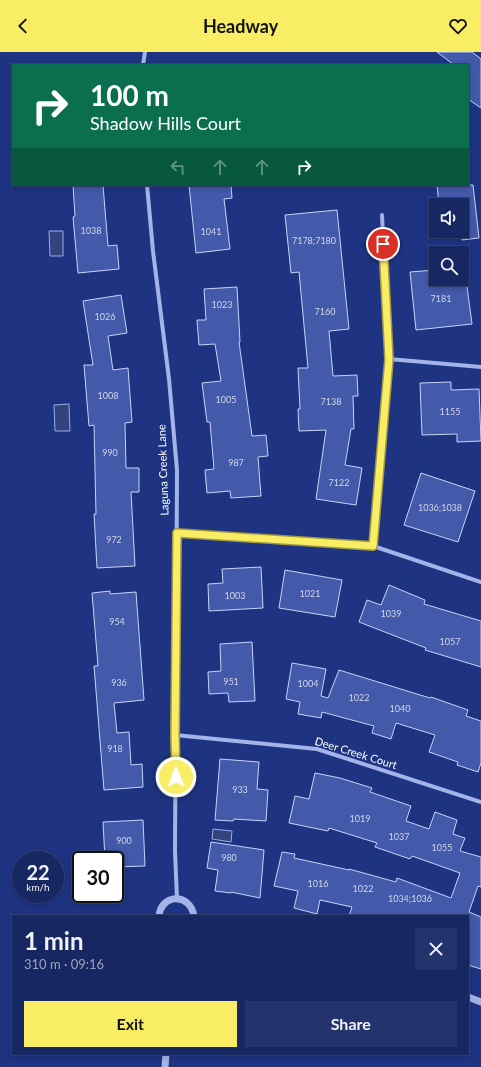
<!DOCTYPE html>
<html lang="en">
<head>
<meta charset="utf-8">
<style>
	body { margin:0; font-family:Lato,sans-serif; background:#23336b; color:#f1f3f6; height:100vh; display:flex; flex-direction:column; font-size:15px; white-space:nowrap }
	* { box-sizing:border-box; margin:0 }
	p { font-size:13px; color:#9ea5be }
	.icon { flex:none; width:22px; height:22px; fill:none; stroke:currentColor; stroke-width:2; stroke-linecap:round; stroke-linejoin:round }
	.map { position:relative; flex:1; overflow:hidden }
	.drawer { position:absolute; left:12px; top:863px; width:457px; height:140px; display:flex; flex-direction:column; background:#162762; border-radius:0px; box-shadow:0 2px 6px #0003,0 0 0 1px #354477 }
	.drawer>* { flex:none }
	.guide { position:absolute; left:12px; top:12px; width:457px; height:122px; border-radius:0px; box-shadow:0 2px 6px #0003,0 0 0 1px #354477; background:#0b6e4f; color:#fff; overflow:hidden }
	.controls { position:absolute; left:429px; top:146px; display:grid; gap:8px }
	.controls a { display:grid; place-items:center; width:40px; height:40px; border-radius:0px; background:#162762; box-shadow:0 2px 6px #0003,0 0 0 1px #354477; font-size:20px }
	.speed { position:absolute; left:12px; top:799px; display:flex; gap:8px; font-size:20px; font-weight:700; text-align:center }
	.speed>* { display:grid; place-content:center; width:52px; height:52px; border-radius:50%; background:#162762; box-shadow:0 2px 6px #0003,0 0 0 1px #354477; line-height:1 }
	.speed small { font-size:10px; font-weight:400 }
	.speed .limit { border:2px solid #111; border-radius:6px; background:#fff; color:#111 }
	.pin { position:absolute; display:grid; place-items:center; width:34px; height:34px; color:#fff; margin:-17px; border:2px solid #fff; border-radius:50%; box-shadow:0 1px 4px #0007 }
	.me { position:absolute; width:44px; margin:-22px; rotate:359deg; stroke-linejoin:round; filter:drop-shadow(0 0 3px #0008) }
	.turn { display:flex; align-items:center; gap:14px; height:84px; padding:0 12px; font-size:18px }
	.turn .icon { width:52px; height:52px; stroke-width:2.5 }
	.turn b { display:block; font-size:28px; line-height:34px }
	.lanes { display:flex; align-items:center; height:38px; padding:0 12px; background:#0003; justify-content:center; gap:20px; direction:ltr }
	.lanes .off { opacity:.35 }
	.round { display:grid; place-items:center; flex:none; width:42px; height:42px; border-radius:0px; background:#23336b }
	.head { display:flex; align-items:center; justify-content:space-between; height:68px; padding:0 12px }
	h1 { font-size:24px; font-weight:700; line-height:30px }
	.button { display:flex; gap:8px; margin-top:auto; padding:8px 12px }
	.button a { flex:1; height:46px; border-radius:0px; background:#f8ed64; color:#111; font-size:16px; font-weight:700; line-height:46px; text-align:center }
	.button a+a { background:#23336b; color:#f1f3f6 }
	header { display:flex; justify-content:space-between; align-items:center; height:52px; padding:0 12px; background:#f8ed64; color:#111; font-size:18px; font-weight:700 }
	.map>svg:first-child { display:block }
	.water { fill:#33437e; stroke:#98aceb }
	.building { fill:#4359a9; stroke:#c8d3f7 }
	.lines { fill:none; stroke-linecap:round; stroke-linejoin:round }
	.minor { stroke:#a4b4e9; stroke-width:4 }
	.tertiary { stroke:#a4b4e9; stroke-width:7 }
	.route-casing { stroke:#a19a41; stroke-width:10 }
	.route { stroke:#f8ed64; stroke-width:7 }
	.labels { text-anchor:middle; stroke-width:3; stroke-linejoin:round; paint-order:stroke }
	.number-label { font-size:9px; fill:#d0d6ea }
	.street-label { font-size:11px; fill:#fff; stroke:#1e3482 }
</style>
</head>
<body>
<header><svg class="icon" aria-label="back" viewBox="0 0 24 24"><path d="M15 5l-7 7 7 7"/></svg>Headway<svg class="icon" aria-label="heart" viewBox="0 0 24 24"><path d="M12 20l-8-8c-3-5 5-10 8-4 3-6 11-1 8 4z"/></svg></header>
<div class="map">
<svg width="481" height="1015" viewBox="0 0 481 1015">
	<rect width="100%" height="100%" fill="#1e3482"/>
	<g class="water">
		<polygon points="49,179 63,179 63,204 50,204"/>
		<polygon points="69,352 70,379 55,379 54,353"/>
		<polygon points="213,777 232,779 231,790 212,787"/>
	</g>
	<g class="building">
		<polygon points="437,0 472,0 481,7 481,56 468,47 468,13 454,13"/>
		<polygon points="73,133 103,133 108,194 117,193 119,217 78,221 73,165 75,164"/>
		<polygon points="189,133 231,133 232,146 224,147 230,197 196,201"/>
		<polygon points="437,133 473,133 479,186 462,188 462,153 439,153"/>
		<polygon points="337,158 349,277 329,279 333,324 357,323 358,344 353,344 354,377 351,377 345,413 362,416 356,453 316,447 326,378 299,379 298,357 300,357 298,316 308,316 299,220 291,221 285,163"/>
		<polygon points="436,218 436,227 466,227 472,272 416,278 410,220"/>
		<polygon points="237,235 240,290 239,290 252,384 266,383 268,404 258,405 261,444 231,446 230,439 207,441 205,418 214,417 210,370 207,370 202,331 221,329 215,292 199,293 197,268 206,268 204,237"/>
		<polygon points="121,243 127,281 108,284 113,318 128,316 132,370 125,371 126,416 139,416 139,440 131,440 135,514 97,516 94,462 96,462 94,373 89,374 84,313 93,313 83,249"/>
		<polygon points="451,330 451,338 479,337 481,389 457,390 457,382 422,383 420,331"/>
		<polygon points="421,421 475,439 458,490 404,473"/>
		<polygon points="261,515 263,556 209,559 208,532 223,531 222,517"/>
		<polygon points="285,518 342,528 335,565 279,556"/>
		<polygon points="389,533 425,548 424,552 481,569 481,615 425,598 426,596 359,570 367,548 381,553"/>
		<polygon points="110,539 110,542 136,540 144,648 114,651 117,681 129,680 131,713 142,712 143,735 104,738 94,614 98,614 92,541"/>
		<polygon points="252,590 255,649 229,650 228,641 209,642 208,620 221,619 220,592"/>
		<polygon points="292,611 326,617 321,644 328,646 339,618 430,646 431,645 468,658 466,664 481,669 481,711 478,720 457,713 458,710 429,700 435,683 396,671 391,687 372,681 374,674 322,660 321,666 298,662 300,650 286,647"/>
		<polygon points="220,707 259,710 257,737 268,738 266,769 234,767 233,769 215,768"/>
		<polygon points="315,721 340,726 372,736 370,740 411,754 406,769 429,777 435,760 457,768 453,782 465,786 460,799 481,805 481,835 478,834 469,860 481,865 481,917 468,913 468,864 349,864 352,855 320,848 317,862 294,856 298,839 274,834 282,800 295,802 294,806 349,818 349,817 396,830 397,826 451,846 460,821 412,804 410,807 375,795 377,791 329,776 328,779 289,771 295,744 309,747"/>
		<polygon points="143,768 145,814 115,815 115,808 105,808 103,770"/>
		<polygon points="211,790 264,798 260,846 231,840 231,841 215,839 218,818 207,816"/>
	</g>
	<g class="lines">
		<g class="minor">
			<polyline points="143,13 145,0"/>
			<polyline points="147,133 153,199 169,327 177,418 175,799 177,847"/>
			<polyline points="389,307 481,315"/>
			<polyline points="177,481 373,494 481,530"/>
			<polyline points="373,494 389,307 382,163"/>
			<polyline points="175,683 317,697 481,750"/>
		</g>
		<g class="tertiary">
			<path d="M159,864c2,-22 31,-24 35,0"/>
			<polyline points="468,945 481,950"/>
			<polyline points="165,1015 166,1002"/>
		</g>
	</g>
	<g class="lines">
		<g class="route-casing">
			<polyline id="route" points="176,725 175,683 177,481 373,494 389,307 383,192"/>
		</g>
		<use href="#route" class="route"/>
	</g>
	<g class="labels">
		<g class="number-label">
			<text x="91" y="182">1038</text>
			<text x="211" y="183">1041</text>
			<text x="314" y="192">7178;7180</text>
			<text x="441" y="250">7181</text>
			<text x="222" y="256">1023</text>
			<text x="325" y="263">7160</text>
			<text x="105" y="268">1026</text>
			<text x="108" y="347">1008</text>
			<text x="226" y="351">1005</text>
			<text x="331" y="353">7138</text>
			<text x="450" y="363">1155</text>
			<text x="110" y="404">990</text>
			<text x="236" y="414">987</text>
			<text x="339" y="434">7122</text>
			<text x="440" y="459">1036;1038</text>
			<text x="114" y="491">972</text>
			<text x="310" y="545">1021</text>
			<text x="235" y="547">1003</text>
			<text x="391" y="565">1039</text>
			<text x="117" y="573">954</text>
			<text x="450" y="593">1057</text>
			<text x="231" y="633">951</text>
			<text x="119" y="634">936</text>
			<text x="308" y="635">1004</text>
			<text x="359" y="649">1022</text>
			<text x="400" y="660">1040</text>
			<text x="115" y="700">918</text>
			<text x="240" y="741">933</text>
			<text x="360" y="770">1019</text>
			<text x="399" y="788">1037</text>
			<text x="124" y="792">900</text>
			<text x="442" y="799">1055</text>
			<text x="229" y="809">980</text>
			<text x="318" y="835">1016</text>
			<text x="363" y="840">1022</text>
			<text x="410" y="850">1034;1036</text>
		</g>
		<g class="street-label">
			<text transform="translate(163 418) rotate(-92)" y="4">Laguna Creek Lane</text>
			<text transform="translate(356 701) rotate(17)" y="4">Deer Creek Court</text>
		</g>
	</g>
</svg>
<div class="controls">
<a><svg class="icon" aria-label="sound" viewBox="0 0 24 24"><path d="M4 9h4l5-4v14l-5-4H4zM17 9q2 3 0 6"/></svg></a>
<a><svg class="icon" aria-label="search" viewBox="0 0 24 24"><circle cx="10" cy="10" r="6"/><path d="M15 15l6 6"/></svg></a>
</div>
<div class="speed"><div>22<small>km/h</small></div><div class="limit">30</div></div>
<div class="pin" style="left:383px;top:192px;background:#d93025"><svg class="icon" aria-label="arrive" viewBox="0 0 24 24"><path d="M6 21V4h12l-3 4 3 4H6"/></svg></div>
<svg class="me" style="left:176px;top:725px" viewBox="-20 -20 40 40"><circle r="17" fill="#f8ed64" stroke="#fff" stroke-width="3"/><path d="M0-11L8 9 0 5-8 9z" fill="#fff"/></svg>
<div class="guide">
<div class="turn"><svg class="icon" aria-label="right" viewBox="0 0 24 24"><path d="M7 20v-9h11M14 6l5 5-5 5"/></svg><div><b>100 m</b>Shadow Hills Court</div></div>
<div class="lanes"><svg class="icon off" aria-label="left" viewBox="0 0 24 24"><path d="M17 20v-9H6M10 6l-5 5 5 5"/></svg><svg class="icon off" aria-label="ahead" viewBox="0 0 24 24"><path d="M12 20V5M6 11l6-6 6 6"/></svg><svg class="icon off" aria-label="ahead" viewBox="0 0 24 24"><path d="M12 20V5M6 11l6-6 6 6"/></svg><svg class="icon" aria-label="right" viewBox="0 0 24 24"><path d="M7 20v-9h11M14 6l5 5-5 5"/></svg></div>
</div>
<section class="drawer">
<div class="head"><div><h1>1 min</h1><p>310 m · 09:16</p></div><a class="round"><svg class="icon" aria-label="close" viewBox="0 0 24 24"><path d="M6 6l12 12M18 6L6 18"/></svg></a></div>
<div class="button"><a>Exit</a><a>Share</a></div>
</section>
</div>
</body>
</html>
